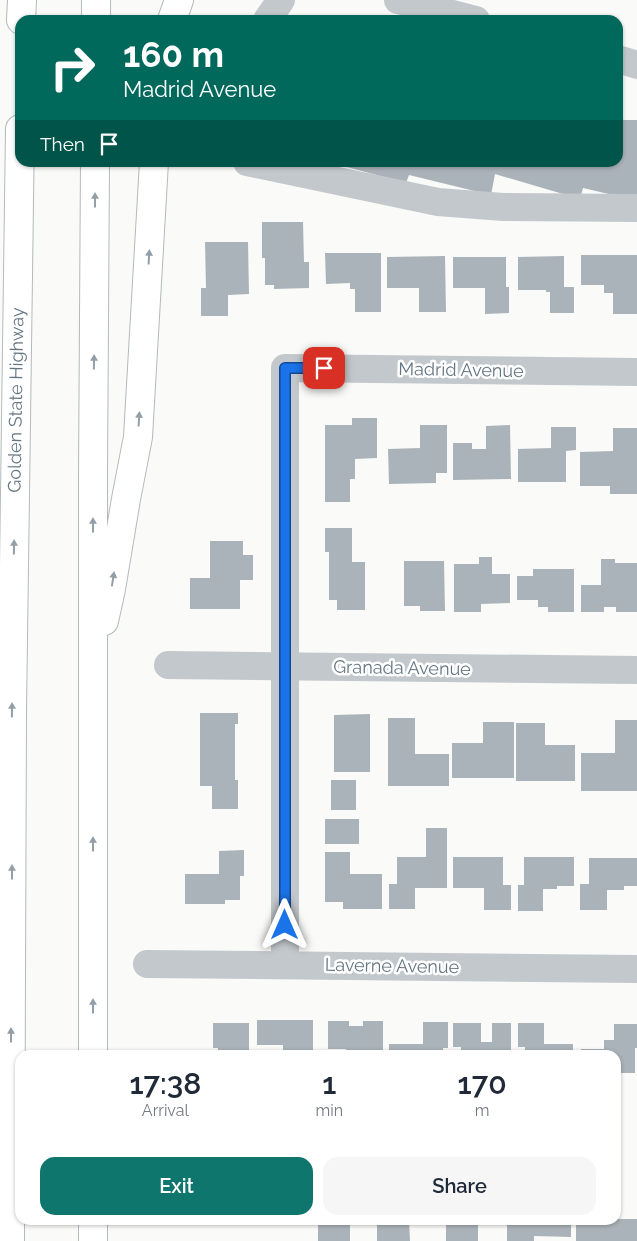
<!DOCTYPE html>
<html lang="en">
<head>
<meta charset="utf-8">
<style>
	body { margin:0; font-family:Raleway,sans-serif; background:#f6f6f7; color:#1f2937; height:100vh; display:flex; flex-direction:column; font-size:19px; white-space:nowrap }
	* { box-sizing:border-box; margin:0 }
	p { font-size:16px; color:#747a83 }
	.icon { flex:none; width:28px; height:28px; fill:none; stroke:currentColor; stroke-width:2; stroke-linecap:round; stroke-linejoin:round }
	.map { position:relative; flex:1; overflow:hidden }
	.side { position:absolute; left:15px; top:1050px; width:606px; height:175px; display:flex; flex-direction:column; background:#fff; border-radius:15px; box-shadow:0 1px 4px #0004 }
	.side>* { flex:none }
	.banner { position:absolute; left:15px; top:15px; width:608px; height:152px; border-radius:15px; box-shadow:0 1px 4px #0004; background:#00695c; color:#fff; overflow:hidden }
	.pin { position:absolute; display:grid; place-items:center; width:42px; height:42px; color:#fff; margin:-21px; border-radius:10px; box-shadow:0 2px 8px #0006 }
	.me { position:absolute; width:55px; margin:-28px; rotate:0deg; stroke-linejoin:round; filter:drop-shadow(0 0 4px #0008) }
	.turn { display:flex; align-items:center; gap:18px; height:105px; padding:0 25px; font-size:22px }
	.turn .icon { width:65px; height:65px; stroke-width:2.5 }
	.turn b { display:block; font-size:35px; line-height:42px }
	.then { display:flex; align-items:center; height:48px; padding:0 25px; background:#0003; gap:10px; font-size:19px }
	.eta { display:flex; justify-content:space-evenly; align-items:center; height:85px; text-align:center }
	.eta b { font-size:30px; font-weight:600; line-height:35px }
	.action { display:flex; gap:10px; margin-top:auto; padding:10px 25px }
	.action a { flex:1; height:58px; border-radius:15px; background:#0f766e; color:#fff; font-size:20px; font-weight:600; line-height:58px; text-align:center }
	.action a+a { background:#f6f6f7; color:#1f2937 }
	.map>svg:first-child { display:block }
	.building { fill:#aab3b9 }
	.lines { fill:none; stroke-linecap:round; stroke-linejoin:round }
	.highway-casing { stroke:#b4b9bd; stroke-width:30 }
	.minor { stroke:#c3c8cc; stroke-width:28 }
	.highway { stroke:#fff; stroke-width:28 }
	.oneway { fill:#939fa8 }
	.route-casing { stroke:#114b97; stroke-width:12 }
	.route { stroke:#1a73e8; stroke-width:9 }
	.labels { text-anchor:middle; stroke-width:5; stroke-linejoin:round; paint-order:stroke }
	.street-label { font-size:18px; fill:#657683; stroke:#fff }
</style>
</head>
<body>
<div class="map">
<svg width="637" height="1241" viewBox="0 0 637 1241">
	<rect width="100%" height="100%" fill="#fafaf8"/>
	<g class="building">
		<polygon points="618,118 624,120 637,120 637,198 626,198 583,188 580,199 495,174 491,195 409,175 406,183 332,163 618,162"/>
		<polygon points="262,222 303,222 304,262 309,262 309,288 274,289 274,285 265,285 265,258 262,258"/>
		<polygon points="205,242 248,242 249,294 228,295 228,316 201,316 201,288 206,288"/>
		<polygon points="325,253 381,253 381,312 355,312 355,289 350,289 350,283 326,284"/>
		<polygon points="581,255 637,255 637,314 613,314 613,293 604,293 604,285 581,285"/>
		<polygon points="445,256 446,312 419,312 419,288 387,288 387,257"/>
		<polygon points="564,256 564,287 574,287 574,313 550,313 550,292 546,292 546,290 518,290 518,257"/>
		<polygon points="453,257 506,257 506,287 509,287 509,313 485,314 485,288 453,288"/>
		<polygon points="352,418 377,418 377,458 355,459 355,479 350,479 350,502 325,502 325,425 352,425"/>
		<polygon points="420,425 447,425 447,473 436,473 436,483 389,484 388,449 420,448"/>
		<polygon points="510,425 511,479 453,480 453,443 472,443 472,449 486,449 486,426"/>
		<polygon points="551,427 576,427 576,450 566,451 566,482 518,482 518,449 551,448"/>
		<polygon points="613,428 637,428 637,494 610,494 610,486 580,486 580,452 613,451"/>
		<polygon points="325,528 352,528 352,562 365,562 365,610 337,610 337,600 329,600 329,552 325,552"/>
		<polygon points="210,541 243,541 243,555 253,555 253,580 240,580 240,609 190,609 190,578 210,578"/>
		<polygon points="479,557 492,557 492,574 510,574 510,603 481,604 481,612 454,612 454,564 479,564"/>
		<polygon points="601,559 615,559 615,563 637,563 637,612 616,612 616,607 604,607 604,612 581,612 581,585 601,585"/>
		<polygon points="404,561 444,561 445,611 420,611 420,606 404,606"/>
		<polygon points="533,569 574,569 574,612 548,612 548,607 538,607 538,600 517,600 517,576 533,576"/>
		<polygon points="200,713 238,713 238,724 235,724 235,780 238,780 238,809 212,809 212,786 200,786"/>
		<polygon points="370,714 370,772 334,772 334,715"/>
		<polygon points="388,718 415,718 415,754 449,754 449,786 388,786"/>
		<polygon points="615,720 637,720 637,791 581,791 581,753 615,753"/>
		<polygon points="483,722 514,722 514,778 452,778 452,743 483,743"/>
		<polygon points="516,723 545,723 545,745 575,745 575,781 516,781"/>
		<rect x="331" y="780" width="25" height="30"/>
		<rect x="325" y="819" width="34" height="25"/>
		<polygon points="426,828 447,828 447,888 415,888 415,909 389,909 389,884 397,884 397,857 426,857"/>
		<polygon points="244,850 244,876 240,876 240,900 225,900 225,904 185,904 185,874 219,874 219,851"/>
		<polygon points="325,852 350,852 350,874 382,874 382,909 343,909 343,902 325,902"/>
		<polygon points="453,857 503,857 503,885 511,885 511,910 484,910 484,888 453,888"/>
		<polygon points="524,857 574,857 574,886 557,886 557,889 543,889 543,911 518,911 518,885 524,885"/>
		<polygon points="589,858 637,858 637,886 624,886 624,890 607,890 607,910 580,910 580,884 589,884"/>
		<polygon points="257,1020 313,1020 313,1055 283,1055 283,1045 257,1045"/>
		<polygon points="328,1021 349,1021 349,1026 363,1026 363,1021 383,1021 383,1055 346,1055 346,1049 328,1049"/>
		<polygon points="423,1022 448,1022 448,1048 443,1048 443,1055 389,1055 389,1044 423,1044"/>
		<polygon points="213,1023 249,1023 249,1055 218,1055 218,1048 213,1048"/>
		<polygon points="453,1023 481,1023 481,1042 492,1042 492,1023 511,1023 511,1055 461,1055 461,1047 453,1047"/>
		<polygon points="518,1023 544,1023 544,1044 573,1044 573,1055 525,1055 525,1047 518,1047"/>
		<polygon points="614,1024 637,1024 637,1048 635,1048 635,1073 616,1073 616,1055 581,1055 581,1049 604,1049 604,1040 614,1040"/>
		<polygon points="616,1219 637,1219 637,1241 576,1241 576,1220 616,1220"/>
		<rect x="318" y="1220" width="32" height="21"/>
		<polygon points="377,1220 409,1220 410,1241 377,1241"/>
		<rect x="446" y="1220" width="32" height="21"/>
		<polygon points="507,1220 571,1220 571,1237 534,1236 534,1241 507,1241"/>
	</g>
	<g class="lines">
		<g class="highway-casing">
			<g id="highway">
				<polyline points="21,20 22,0"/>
				<polyline points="96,20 96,0"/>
				<polyline points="172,20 179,0"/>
				<polyline points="104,621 111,589 126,499 138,437 154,162"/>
				<polyline points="93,1055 93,476 95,162"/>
				<polyline points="93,1220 93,1241"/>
				<polyline points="10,1241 12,712 20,129"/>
			</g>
		</g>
		<g class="minor">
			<polyline points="398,0 476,20"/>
			<polyline points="267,20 281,0"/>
			<polyline points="618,59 637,65"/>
			<polyline points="247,162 438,202 503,207 637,208"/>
			<polyline points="168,665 637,670"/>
			<polyline points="147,964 637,969"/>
			<polyline points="285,965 285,368 637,372"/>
		</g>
		<use href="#highway" class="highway"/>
	</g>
	<defs><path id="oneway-solid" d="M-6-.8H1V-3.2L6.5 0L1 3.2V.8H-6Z" transform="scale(1.25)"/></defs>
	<g class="oneway">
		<use href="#oneway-solid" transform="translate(95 200) rotate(-90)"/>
		<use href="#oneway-solid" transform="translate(149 257) rotate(-87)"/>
		<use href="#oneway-solid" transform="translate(94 362) rotate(-89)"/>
		<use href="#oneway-solid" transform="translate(139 419) rotate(-87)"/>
		<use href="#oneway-solid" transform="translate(93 525) rotate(-90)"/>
		<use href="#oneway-solid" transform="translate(14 547) rotate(-89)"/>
		<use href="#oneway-solid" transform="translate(113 579) rotate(-81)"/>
		<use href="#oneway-solid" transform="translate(12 710) rotate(-89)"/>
		<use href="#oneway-solid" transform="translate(93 844) rotate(-90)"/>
		<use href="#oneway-solid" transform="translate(12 872) rotate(-90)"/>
		<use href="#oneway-solid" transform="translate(93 1006) rotate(-90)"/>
		<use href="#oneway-solid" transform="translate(11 1035) rotate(-90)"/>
	</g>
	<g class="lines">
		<g class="route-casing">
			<polyline id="route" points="285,925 285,368 324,368"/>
		</g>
		<use href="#route" class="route"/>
	</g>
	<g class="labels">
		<g class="street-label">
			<text transform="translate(461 370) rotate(1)" y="6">Madrid Avenue</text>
			<text transform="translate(16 400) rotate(-89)" y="6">Golden State Highway</text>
			<text transform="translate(402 668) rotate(1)" y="6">Granada Avenue</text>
			<text transform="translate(392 966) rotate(1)" y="6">Laverne Avenue</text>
		</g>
	</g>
</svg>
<div class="pin" style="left:324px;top:368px;background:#d93025"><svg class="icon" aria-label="arrive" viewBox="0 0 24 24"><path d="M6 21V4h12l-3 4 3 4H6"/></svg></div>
<svg class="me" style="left:285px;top:925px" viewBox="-20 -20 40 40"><path d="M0-17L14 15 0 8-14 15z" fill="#1a73e8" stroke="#fff" stroke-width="4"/></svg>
<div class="banner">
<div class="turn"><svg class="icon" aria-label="right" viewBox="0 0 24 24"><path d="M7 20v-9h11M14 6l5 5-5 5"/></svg><div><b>160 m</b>Madrid Avenue</div></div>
<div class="then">Then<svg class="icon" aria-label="arrive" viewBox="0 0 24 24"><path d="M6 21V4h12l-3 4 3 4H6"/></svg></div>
</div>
<section class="side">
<div class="eta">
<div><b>17:38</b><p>Arrival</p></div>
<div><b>1</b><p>min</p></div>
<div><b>170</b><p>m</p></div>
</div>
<div class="action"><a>Exit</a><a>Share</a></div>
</section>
</div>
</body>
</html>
